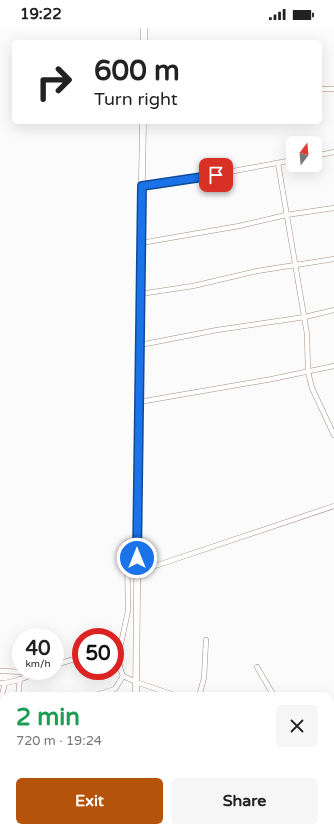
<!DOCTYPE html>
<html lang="en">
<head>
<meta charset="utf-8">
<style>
	body { margin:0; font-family:"Varela Round",sans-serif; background:#f6f6f6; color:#222; height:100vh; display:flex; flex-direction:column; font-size:15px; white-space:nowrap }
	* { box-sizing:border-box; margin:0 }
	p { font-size:13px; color:#767676 }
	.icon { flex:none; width:22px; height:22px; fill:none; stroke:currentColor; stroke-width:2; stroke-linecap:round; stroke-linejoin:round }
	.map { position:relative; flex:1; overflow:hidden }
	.panel { position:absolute; left:0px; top:664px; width:334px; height:140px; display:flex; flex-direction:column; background:#fff; border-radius:12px 12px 0 0; box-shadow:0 4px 16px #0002 }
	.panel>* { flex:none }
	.guide { position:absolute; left:12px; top:12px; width:310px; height:84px; border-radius:6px; box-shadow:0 4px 16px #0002; background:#fff; color:#222; overflow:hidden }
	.needle { width:26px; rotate:16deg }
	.buttons { position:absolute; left:286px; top:108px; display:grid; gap:8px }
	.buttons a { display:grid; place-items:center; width:36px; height:36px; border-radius:6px; background:#fff; box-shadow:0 4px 16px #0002; font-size:20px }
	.speed { position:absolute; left:12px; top:600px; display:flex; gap:8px; font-size:20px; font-weight:700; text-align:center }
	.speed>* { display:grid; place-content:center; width:52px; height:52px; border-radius:50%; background:#fff; box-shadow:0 4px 16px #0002; line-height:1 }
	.speed small { font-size:10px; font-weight:400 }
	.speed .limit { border:6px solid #d22; background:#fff; color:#111 }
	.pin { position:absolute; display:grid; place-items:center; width:34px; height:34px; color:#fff; margin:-17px; border-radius:8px; box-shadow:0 2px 6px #0006 }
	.me { position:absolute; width:44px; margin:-22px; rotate:0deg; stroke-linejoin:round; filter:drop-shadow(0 0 3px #0008) }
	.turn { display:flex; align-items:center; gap:14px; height:84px; padding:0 16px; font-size:18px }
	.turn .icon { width:52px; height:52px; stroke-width:2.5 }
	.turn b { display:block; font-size:28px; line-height:34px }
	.round { display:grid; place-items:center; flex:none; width:42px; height:42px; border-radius:6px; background:#f6f6f6 }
	.overview { display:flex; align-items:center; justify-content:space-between; height:68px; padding:0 16px }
	h1 { font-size:24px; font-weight:800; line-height:30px; color:#1e9e55 }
	.action { display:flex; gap:8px; margin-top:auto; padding:8px 16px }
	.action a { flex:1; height:46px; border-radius:6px; background:#b45309; color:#fff; font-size:16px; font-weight:800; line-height:46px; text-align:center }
	.action a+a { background:#f6f6f6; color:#222 }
	.status { display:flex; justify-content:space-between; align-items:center; height:28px; padding:0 20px; background:#fff; direction:ltr }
	.status svg { height:11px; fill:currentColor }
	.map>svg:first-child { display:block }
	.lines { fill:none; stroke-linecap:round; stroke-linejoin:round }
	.minor-casing { stroke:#a78d82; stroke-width:5.5 }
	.secondary-casing { stroke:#a78d82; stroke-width:7 }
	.minor { stroke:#fff; stroke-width:4.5 }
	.secondary { stroke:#fff; stroke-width:6 }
	.route-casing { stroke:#114b97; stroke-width:10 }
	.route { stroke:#1a73e8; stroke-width:7 }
</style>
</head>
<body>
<div class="status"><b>19:22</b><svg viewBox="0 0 49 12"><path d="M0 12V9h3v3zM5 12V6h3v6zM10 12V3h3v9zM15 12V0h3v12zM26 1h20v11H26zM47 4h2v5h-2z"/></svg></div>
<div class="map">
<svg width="334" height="804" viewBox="0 0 334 804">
	<rect width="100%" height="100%" fill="#fbfbfb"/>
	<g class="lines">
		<g class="minor-casing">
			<g id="minor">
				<polyline points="320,61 334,61"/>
				<polyline points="315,128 334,124"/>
				<polyline points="278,135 307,306 308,344 312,360 334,407"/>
				<polyline points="142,158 185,152 293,132"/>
				<polyline points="141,215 239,198 286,187 334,180"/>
				<polyline points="140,266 193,258 257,243 334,231"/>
				<polyline points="140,317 217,302 305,289 334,282"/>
				<polyline points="139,374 272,351 334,338"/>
				<polyline points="137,544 334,478"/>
				<path d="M120,620c-2,9 -1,19 3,28l13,6 41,14"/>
				<polyline points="115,621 120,620 128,583 127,515 137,515"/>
				<polyline points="55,637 81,629"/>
				<polyline points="257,639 274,668"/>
				<polyline points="0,643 25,644 31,643"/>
				<path d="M0,655c14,0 27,-6 40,-12"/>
				<polyline points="18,668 20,651"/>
				<polyline points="93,668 115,661 123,648"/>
				<polyline points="199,668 204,650 206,612"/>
				<polyline points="330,681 334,689"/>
				<polyline points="0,727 2,721 2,667 5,655"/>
				<polyline points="0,731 4,730"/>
				<polyline points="330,775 334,782"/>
				<polyline points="64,800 73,804"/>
			</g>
		</g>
		<g class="secondary-casing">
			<g id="secondary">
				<polyline points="144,14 144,0"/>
				<polyline points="136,668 140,266 143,94"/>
				<polyline points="133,800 133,804"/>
			</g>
		</g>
		<use href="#minor" class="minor"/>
		<use href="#secondary" class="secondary"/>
	</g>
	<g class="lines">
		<g class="route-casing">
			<polyline id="route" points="137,530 142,158 216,147"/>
		</g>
		<use href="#route" class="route"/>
	</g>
</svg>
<div class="buttons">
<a><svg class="needle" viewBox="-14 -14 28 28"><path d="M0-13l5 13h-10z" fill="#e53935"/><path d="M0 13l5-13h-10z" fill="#767676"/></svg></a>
</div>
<div class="speed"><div>40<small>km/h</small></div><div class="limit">50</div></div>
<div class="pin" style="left:216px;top:147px;background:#d93025"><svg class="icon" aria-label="arrive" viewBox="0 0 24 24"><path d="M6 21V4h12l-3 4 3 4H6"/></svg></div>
<svg class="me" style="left:137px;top:530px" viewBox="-20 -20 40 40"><circle r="17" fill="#1a73e8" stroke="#fff" stroke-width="3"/><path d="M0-11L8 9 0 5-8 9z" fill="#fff"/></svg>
<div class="guide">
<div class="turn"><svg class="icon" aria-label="right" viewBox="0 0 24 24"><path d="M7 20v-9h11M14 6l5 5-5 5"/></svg><div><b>600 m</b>Turn right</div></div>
</div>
<section class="panel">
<div class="overview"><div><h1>2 min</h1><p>720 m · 19:24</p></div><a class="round"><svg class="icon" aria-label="close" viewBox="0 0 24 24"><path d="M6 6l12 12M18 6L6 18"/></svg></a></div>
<div class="action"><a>Exit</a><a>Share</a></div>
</section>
</div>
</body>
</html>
